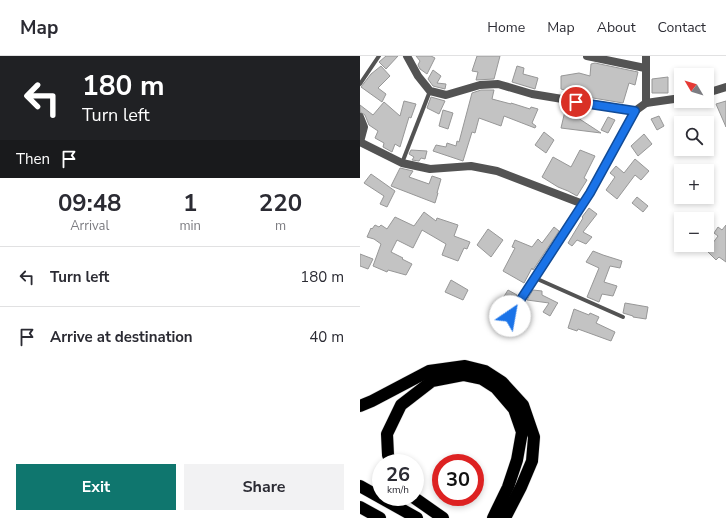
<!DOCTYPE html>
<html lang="en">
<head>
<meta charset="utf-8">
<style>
	body { margin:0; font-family:"Nunito Sans",sans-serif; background:#f2f2f3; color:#2b2b33; height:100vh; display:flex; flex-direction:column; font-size:15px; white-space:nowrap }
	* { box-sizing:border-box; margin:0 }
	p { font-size:13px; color:#7c7c81 }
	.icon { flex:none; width:22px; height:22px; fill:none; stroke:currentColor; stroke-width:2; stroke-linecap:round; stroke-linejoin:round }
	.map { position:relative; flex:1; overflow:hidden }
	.drawer { display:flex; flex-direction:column; background:#fff; width:360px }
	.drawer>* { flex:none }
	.top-card { background:#202124; color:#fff; overflow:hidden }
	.needle { width:26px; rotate:308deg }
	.buttons { position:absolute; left:314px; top:12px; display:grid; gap:8px }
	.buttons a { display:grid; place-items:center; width:40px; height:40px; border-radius:0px; background:#fff; box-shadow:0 2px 6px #0003; font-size:20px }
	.speed { position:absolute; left:12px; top:398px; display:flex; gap:8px; font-size:20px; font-weight:700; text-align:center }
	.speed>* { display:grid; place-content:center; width:52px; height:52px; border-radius:50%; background:#fff; box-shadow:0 2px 6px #0003; line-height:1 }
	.speed small { font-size:10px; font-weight:400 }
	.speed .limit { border:6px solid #d22; background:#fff; color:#111 }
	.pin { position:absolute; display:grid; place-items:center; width:34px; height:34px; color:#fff; margin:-17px; border:2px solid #fff; border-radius:50%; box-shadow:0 1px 4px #0007 }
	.me { position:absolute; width:44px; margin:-22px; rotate:33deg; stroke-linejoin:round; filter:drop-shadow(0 0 3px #0008) }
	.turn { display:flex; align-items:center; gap:14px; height:84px; padding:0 16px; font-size:18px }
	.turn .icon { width:52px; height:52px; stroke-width:2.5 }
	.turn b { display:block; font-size:28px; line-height:34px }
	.then { display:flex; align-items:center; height:38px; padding:0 16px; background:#0003; gap:8px; font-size:15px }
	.eta { display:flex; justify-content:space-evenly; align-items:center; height:68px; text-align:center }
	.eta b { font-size:24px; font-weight:700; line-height:28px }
	.primary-button { display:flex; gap:8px; margin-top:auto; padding:8px 16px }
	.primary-button a { flex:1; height:46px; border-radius:0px; background:#0f766e; color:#fff; font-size:16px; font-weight:700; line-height:46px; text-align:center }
	.primary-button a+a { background:#f2f2f3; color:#2b2b33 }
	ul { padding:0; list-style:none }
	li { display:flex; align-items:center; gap:12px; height:60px; padding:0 16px; border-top:1px solid #e1e1e2 }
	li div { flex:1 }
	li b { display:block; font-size:15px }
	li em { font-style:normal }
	header { display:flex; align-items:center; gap:24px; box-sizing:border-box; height:56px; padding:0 20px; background:#fff; border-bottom:1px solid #e1e1e2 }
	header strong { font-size:19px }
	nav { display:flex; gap:22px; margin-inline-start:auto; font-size:14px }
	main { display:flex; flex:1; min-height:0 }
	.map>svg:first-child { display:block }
	.building { fill:#c3c3c3; stroke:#979797 }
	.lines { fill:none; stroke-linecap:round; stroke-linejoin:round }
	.motorway-casing { stroke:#dbdbdb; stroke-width:13 }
	.service { stroke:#535353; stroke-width:4 }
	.minor { stroke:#535353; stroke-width:8 }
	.motorway { stroke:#000; stroke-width:12 }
	.route-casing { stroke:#114b97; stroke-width:10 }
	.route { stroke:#1a73e8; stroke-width:7 }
</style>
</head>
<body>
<header>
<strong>Map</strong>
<nav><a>Home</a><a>Map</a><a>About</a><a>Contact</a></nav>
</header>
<main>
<section class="drawer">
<div class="top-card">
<div class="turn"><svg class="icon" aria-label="left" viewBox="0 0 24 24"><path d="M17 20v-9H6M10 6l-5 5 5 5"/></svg><div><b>180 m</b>Turn left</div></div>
<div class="then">Then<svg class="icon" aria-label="arrive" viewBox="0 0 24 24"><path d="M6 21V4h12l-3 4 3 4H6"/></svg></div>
</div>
<div class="eta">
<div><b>09:48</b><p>Arrival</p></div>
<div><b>1</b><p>min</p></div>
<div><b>220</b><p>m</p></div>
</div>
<ul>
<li><svg class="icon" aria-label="left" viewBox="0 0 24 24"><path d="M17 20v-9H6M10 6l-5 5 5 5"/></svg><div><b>Turn left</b></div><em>180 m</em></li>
<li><svg class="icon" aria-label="arrive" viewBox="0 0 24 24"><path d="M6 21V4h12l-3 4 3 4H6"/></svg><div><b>Arrive at destination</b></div><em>40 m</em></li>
</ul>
<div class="primary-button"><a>Exit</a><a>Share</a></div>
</section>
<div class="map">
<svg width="366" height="462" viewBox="0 0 366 462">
	<rect width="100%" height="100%" fill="#fff"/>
	<g class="building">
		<polygon points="26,0 38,0 26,13 19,6"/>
		<polygon points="56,0 71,0 75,2 67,18 60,13 58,9 60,5"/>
		<polygon points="117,0 140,0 134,23 116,24 118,16 112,15"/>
		<polygon points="235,7 278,16 275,29 269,27 263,47 233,42 228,41 228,38 215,35 215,37 201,33 201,20 219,17 230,20 231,8"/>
		<polygon points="21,10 30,20 18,32 26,38 22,46 1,31 11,18"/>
		<polygon points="157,10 164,12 163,18 178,22 175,33 152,26"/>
		<polygon points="73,14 81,20 77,27 86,28 85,33 73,30 68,23"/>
		<polygon points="308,21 308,37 292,37 292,23"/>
		<polygon points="121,34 134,34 132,43 151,48 151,47 170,53 171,51 178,53 172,67 176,70 175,72 144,60 141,70 119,62 115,77 112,76 103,105 73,95 76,89 86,91 87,87 96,90 97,85 99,86 112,37"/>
		<polygon points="71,41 85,45 79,58 67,52"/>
		<polygon points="44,45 56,48 51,62 49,61 40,91 35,88 32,96 23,91 24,87 15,82 18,75 9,69 5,59 0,56 0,49 13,59 24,46 40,60"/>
		<polygon points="366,45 366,71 356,48"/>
		<polygon points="83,54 93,57 88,73 79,70"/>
		<polygon points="205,55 216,56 215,60 241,77 201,72"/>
		<polygon points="299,60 304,70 297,74 291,63"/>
		<polygon points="248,61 255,64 248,77 241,74"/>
		<polygon points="184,76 194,84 186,97 175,89"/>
		<polygon points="284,78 292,88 278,100 271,90"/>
		<polygon points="51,94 67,95 65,103 61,102 59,105 52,104 54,101 49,98"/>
		<polygon points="220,94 235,100 224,122 227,124 217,140 208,135 198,131 182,121 193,101 211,111"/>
		<polygon points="275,103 289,115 281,124 275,119 257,143 246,134 255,121 250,117 256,110 264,117"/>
		<polygon points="40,112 53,115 49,121 69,128 72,120 81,123 77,137 78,137 75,147 31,130"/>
		<polygon points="11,118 35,135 27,151 20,148 24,140 4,127"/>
		<polygon points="277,141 288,150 283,156 272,147"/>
		<polygon points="229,152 237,158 223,176 232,181 226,188 217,184 212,190 208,187 223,162 222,161"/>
		<polygon points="64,156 76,165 77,162 98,169 94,180 110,186 107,193 104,192 98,205 82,199 86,188 62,174 53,192 37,184 31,196 43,202 42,203 52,208 46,219 28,214 27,216 13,210 21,188 14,183 7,181 11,172 12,173 15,169 19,171 21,169 27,173 35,161 54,170"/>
		<polygon points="366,169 366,206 359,201 356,204 347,195 358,180 354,177 358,171 362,174"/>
		<polygon points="194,171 199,175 173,214 172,212 164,227 143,215 155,192 152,191 155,184 172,191 178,183 182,187"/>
		<polygon points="128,173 143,184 131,201 117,189"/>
		<polygon points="233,195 243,199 262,205 260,212 250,210 244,226 257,230 253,240 242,238 239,246 227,241 239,212 226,206"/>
		<polygon points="0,198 13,203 8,213 0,210"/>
		<polygon points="91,224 108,234 103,244 85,236"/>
		<polygon points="148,234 157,239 152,247 143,242"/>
		<polygon points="173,234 182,235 182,239 198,247 197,248 190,260 183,256 189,247 167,244"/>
		<polygon points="265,247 288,251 286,263 273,261 273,260 263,257"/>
		<polygon points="214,253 229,259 230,257 239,261 236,267 255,276 251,285 218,273 217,275 208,272"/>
	</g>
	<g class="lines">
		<g class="motorway-casing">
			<g id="motorway">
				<polyline points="0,350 12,345 69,315 105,310 125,315 142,326 163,349 174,381 172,405 161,431 145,462"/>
				<polyline points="31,407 28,399 27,378 41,349 72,325 103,319 122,323 136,332 154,353 162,376 157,404 148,431 133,462"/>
				<polyline points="0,430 57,462"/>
				<polyline points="53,441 83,462"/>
				<polyline points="0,451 20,462"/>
			</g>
		</g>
		<g class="service">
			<polyline points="0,28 19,0"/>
			<polyline points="42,107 70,35"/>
			<polyline points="175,222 263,261"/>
		</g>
		<g class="minor">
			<polyline points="47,0 58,20 70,35 86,39 120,29 138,28 172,38 275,55"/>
			<polyline points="227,0 285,12"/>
			<polyline points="286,0 286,47"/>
			<polyline points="347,37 366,31"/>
			<polyline points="0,61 4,71 0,86"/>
			<polyline points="0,86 42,107 70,113 111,110 137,115 223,148 230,137 275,55 286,47 321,42"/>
			<polyline points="150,260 223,148"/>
		</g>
		<use href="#motorway" class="motorway"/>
	</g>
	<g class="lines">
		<g class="route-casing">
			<polyline id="route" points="150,260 230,137 275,55 216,46"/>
		</g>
		<use href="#route" class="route"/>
	</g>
</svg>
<div class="buttons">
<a><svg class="needle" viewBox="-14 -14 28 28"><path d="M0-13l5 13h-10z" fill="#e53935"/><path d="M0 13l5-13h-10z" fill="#7c7c81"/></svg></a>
<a><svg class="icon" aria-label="search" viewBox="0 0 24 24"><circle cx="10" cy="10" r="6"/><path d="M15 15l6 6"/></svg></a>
<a>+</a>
<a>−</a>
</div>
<div class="speed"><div>26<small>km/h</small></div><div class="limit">30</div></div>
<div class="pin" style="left:216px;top:46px;background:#d93025"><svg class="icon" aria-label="arrive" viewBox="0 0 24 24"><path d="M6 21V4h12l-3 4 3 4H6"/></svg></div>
<svg class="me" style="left:150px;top:260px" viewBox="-20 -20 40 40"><circle r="19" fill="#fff"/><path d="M0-13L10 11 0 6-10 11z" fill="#1a73e8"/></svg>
</div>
</main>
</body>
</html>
